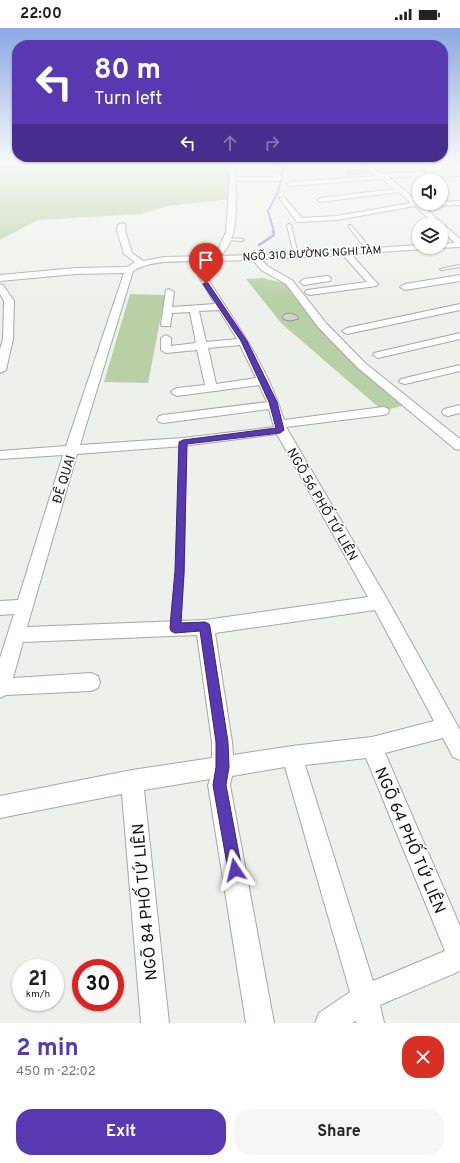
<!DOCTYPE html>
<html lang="en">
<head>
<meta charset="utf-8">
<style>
	body { margin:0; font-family:Overpass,sans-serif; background:#f6f6f6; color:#222; height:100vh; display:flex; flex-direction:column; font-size:15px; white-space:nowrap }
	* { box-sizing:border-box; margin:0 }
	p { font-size:13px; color:#767676 }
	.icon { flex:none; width:22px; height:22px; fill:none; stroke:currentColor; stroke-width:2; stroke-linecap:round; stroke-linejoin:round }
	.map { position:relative; height:995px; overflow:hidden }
	.details { display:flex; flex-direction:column; background:#fff; flex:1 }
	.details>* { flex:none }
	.guide { position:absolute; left:12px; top:12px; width:436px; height:122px; border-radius:16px; box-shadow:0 1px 3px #0004; background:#5939b1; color:#fff; overflow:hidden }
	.tools { position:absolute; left:412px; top:146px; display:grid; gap:8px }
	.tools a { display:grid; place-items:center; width:36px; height:36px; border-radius:50%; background:#fff; box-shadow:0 1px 3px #0004; font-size:20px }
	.speed { position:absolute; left:12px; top:931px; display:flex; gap:8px; font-size:20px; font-weight:700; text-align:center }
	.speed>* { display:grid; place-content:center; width:52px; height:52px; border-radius:50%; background:#fff; box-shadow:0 1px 3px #0004; line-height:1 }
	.speed small { font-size:10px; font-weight:400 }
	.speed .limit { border:6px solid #d22; background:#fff; color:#111 }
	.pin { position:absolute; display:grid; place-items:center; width:34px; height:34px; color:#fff; margin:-41px -17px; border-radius:50% 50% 50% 0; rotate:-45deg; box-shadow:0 0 4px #0007 }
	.pin .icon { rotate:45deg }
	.me { position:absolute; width:44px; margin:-22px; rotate:350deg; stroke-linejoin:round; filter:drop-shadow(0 0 3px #0008) }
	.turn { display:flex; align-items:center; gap:14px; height:84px; padding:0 16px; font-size:18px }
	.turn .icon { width:52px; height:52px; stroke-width:2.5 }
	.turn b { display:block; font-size:28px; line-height:34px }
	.lanes { display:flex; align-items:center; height:38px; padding:0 16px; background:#0003; justify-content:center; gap:20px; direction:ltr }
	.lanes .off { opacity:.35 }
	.round { display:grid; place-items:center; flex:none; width:42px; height:42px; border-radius:16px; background:#f6f6f6 }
	.overview { display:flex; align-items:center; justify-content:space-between; height:68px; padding:0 16px }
	h1 { font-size:24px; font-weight:700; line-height:30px; color:#5939b1 }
	.button { display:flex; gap:8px; margin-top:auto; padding:8px 16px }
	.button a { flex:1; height:46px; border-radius:16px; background:#5939b1; color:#fff; font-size:16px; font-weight:700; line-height:46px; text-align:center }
	.button a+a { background:#f6f6f6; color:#222 }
	.status { display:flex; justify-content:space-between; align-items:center; height:28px; padding:0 20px; background:#fff; direction:ltr }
	.status svg { height:11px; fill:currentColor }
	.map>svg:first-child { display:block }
	.green { fill:#b9d0a7 }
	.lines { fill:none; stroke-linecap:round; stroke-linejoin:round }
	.stream-far1 { stroke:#a097dc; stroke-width:2 }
	.stream { stroke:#a097dc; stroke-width:2.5 }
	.building { fill:#cfd2cc; stroke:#949791 }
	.service-casing { stroke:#a5a8a2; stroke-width:2 }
	.minor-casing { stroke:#a5a8a2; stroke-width:2 }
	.service { fill:#fff; fill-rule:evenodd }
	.minor { fill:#fff; fill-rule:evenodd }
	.route { fill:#5939b1; stroke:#3a2573 }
	.labels { text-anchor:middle; stroke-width:3; stroke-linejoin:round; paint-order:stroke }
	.far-street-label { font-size:11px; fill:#111210; stroke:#fff }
	.street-label { font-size:13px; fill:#111210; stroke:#fff }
	.near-street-label { font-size:16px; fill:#111210; stroke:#fff }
</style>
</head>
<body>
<div class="status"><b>22:00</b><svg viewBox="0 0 49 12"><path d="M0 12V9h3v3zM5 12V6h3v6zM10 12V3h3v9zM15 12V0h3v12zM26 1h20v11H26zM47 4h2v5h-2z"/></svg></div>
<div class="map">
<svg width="460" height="995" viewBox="0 0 460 995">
	<rect width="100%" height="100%" fill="#eef1eb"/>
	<g class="green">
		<polygon points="0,134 234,134 232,171 169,178 140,186 38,192 0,212"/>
		<polygon points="263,250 291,257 319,297 355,338 405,377 383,383 282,296 246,251"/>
		<polygon points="130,266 165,267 148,355 104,354"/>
	</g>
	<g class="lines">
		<polyline class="stream-far1" points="274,204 268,183 278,164 284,139 277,134"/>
		<polyline class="stream" points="259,217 274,207 273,203"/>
	</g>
	<g class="building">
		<polygon points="352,142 369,142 372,145 349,146 347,143"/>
		<polygon points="290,285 297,287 299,291 290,293 285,292 282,290 284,286"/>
	</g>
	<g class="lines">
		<g class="service-casing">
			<g id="service">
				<polygon points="289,196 291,197 298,227 296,228 294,227 287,197"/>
				<polygon points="349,197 351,197 371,221 371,223 367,223 349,199"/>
				<polygon points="227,210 242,211 244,212 242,213 226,212 225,211"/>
				<polygon points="460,237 460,239 442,242 440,241"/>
				<polygon points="181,412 185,412 186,414 184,543 180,600 178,603 175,604 172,603 170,600 176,543"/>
			</g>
		</g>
		<g class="minor-casing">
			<g id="minor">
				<path d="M231,134h6l-1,15h39l-1,-4 3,-2 3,2 2,6 -3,2h-43c-1,24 4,58 -16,75l64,-2 135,-9v2h10l-4,2 -74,5 25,28 2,2 -2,2 -66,9 -3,-1 -2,-2 2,-2 60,-8 -24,-27 -82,4 6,7 25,14 34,43 39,40 95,76v11l-5,-1 -98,-82 -39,-40 -32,-43 -25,-14 -8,-10 -39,1 -3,2 -5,12 5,9c28,43 58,86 73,136l99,-13 4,1 2,3 -2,3 -4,1 -97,12 100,170 74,133v30l-7,-3 -10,-19 -58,15 75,173v45l-80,34 4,18h-28v-2l-4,2h-37l4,-10 31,-21 -65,-225 -53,9 -2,9 44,238h-28l-38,-238 2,-6 -66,11 25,233h-28l-19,-229 -122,24v-22l132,-26 80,-12v-16l-15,-107 -174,7 -10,36 78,-5 7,3 2,6 -2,6 -7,3 -85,4 -6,3v-40l14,-44 -14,1v-14l18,-1 45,-145 -63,4v-8l66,-5 58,-173 -48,1 -76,7v-6l76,-7 51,-1 8,-5 -11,-8 -7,-24 1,-5 4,-2 4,2 -1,5 7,23 11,8 21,-4 45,-1 10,-8 7,-16zM203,233l-5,14 17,29 -43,3 2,-15 -5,-3 -3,1 -5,34 1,2h8l2,-13 18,-1 6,31 -25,3v-8l-5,-3 -5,3v12l5,3 31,-3 8,35 -28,3 -4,2 -2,2 2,2 4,2 82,-11 8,17 -104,13 -4,1 -2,3 2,3 4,1 106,-14 5,18 -91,11 -103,7 53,-174c19,-12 48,-9 70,-10zM219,282l18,29 -31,3 -7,-31zM240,317l16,33 -40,6 -8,-36zM277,406l91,163 -163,23 -178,7 50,-173 106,-8zM375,582l59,111 -62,16 -80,9 -59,9 -1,-13 -17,-109zM366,730l79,193 -72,30 -68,-216z"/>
				<polygon points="362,134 369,134 375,142 381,145 460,144 460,148 388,149 394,153 419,175 460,173 460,177 423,178 460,211 460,219 438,220 441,219 441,216 455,215 441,202 441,197 436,197 415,178 337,192 300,194 297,194 279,170 284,169 302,190 337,188 411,175 399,164 320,174 317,172 320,170 395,161 382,151 290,158 287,156 290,154 376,148 371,144"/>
				<polygon points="460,247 460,253 405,262 400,259 405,256"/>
				<polygon points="327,248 330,249 331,251 330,253 304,257 300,254 304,251"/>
				<polygon points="0,256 3,257 14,273 13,311 6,342 0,345 0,321 3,311 4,273 0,266"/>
				<polygon points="460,276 460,282 347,306 342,303 347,300"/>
				<polygon points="460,305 460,311 378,330 373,327 374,325"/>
				<polygon points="460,337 460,343 405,356 401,355 399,353 401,351"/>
				<polygon points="460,377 460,385 448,388 444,387 442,384 444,381"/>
			</g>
		</g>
		<use href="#service" class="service"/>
		<use href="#minor" class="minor"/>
	</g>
	<linearGradient id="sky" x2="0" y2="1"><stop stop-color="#8ba8e3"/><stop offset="0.49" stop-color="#f7f9f6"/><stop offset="1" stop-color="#f7f9f6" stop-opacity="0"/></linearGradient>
	<rect width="460" height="274" fill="url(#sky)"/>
	<polygon class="route" points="206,255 208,255 247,313 277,374 284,402 280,405 187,416 184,543 181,595 205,594 209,596 210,599 228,714 229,739 226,757 242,842 240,847 235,849 230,847 228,842 213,757 216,739 216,714 200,603 175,605 171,603 170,600 175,543 179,414 183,412 276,400 269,374 241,313 203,256"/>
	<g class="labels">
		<g class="far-street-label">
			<text transform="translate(312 225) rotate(-3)" y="4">NGÕ 310 ĐƯỜNG NGHI TÀM</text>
		</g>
		<g class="street-label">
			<text transform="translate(63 451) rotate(-73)" y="5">ĐÊ QUAI</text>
			<text transform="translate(323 476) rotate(60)" y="5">NGÕ 56 PHỐ TỨ LIÊN</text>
		</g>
		<g class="near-street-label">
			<text transform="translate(411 812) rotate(67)" y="6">NGÕ 64 PHỐ TỨ LIÊN</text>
			<text transform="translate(144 874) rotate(-95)" y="6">NGÕ 84 PHỐ TỨ LIÊN</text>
		</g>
	</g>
</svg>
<div class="tools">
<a><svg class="icon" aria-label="sound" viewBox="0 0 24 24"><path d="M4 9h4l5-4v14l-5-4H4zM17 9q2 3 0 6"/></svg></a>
<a><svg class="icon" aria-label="layers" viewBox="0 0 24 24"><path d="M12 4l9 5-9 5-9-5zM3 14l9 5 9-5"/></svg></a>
</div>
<div class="speed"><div>21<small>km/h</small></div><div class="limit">30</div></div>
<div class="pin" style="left:206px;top:256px;background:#d93025"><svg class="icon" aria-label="arrive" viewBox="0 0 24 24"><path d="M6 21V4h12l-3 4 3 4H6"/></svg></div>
<svg class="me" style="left:235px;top:842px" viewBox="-20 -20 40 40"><path d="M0-17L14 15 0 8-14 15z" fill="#5939b1" stroke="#fff" stroke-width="4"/></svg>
<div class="guide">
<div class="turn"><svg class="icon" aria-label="left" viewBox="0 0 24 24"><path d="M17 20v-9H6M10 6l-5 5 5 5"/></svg><div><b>80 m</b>Turn left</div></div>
<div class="lanes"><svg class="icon" aria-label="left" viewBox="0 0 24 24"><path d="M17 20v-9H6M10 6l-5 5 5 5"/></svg><svg class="icon off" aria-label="ahead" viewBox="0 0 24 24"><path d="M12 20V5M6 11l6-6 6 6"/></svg><svg class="icon off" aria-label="right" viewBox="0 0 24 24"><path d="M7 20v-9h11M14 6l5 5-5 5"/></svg></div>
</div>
</div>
<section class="details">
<div class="overview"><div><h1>2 min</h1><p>450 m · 22:02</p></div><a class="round" style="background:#d93025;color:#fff"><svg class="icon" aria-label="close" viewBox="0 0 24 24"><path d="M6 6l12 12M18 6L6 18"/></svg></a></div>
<div class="button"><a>Exit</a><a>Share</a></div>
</section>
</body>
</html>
